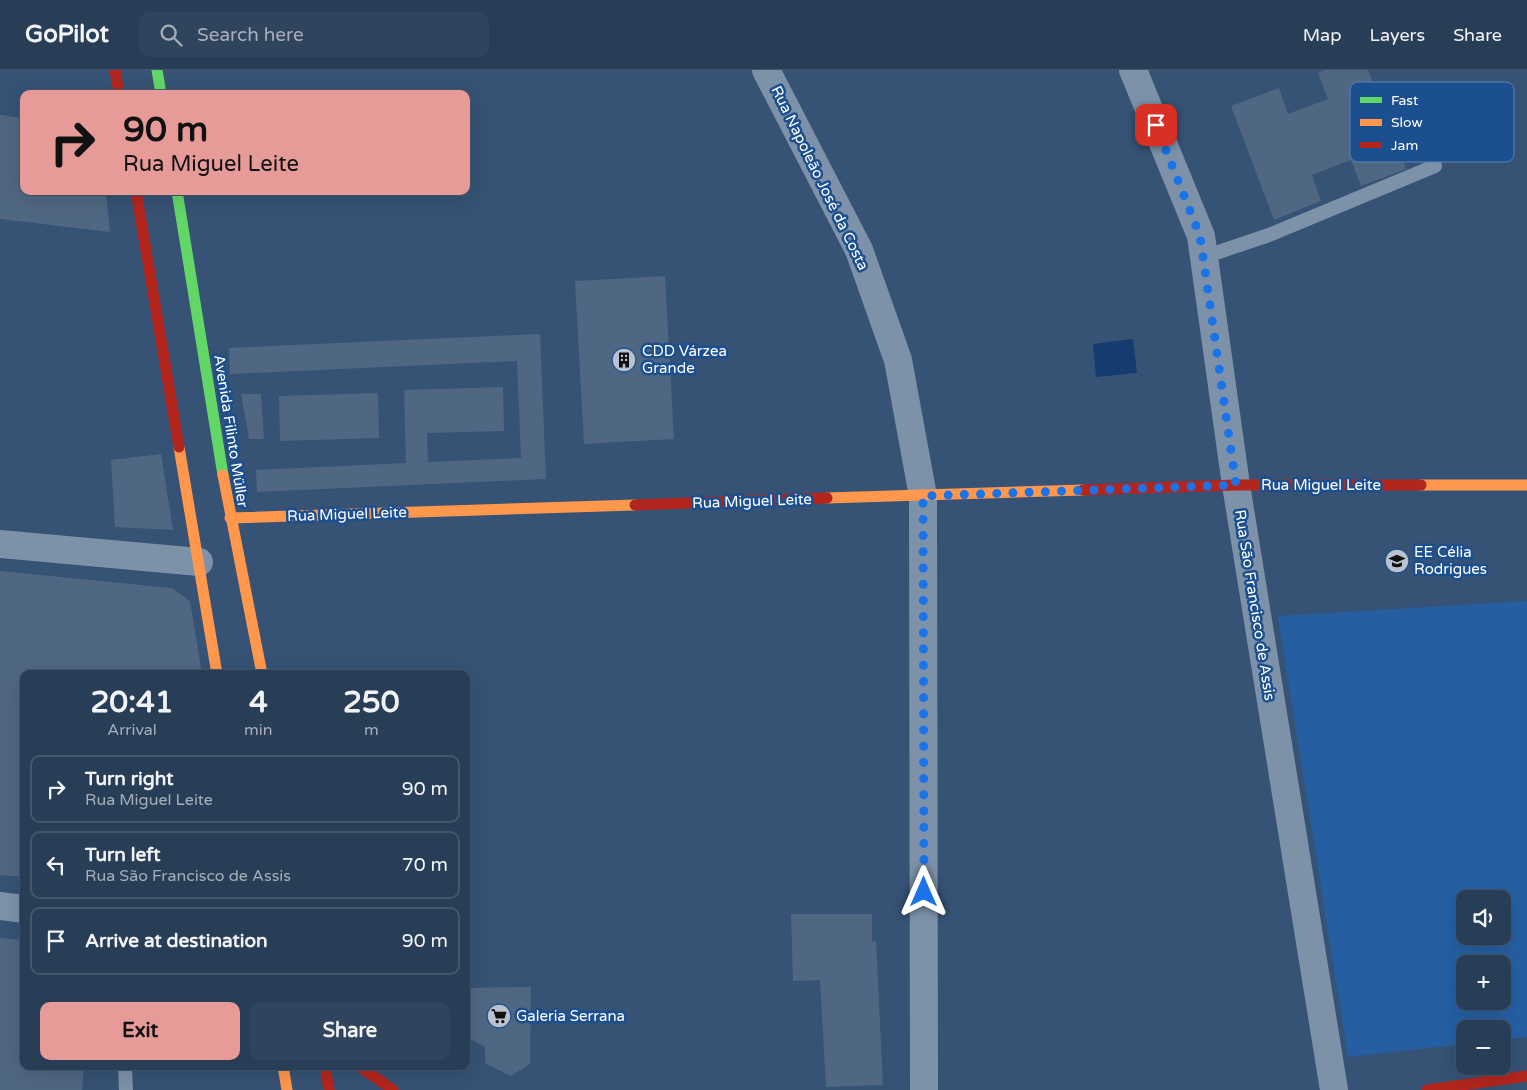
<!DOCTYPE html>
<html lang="en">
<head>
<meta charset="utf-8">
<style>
	body { margin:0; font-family:"Varela Round",sans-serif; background:#30455d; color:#f1f3f6; height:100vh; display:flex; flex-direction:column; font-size:19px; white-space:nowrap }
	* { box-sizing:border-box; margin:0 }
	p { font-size:16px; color:#a5aeba }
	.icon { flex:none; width:28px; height:28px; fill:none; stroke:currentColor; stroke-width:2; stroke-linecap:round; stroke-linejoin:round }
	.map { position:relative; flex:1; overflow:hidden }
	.drawer { position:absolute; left:20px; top:600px; width:450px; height:400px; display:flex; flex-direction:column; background:#283e57; border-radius:10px; box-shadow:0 5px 20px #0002,0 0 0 1px #44576d }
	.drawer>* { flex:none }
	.hud { position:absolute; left:20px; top:20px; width:450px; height:105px; border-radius:10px; box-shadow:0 5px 20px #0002,0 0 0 1px #44576d; background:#e69b98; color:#111; overflow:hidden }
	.tools { position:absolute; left:1456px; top:820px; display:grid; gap:10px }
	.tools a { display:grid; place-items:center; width:55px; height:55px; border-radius:10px; background:#283e57; box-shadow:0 5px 20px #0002,0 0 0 1px #44576d; font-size:25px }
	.pin { position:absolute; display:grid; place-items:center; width:42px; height:42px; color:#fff; margin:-21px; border-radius:10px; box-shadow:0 2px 8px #0006 }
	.me { position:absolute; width:55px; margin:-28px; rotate:0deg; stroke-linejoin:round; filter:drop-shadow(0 0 4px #0008) }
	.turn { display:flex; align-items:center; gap:18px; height:105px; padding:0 20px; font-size:22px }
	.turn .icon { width:65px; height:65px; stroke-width:2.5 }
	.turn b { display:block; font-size:35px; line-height:42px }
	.eta { display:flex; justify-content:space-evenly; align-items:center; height:85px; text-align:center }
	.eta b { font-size:30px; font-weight:700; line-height:35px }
	.cta { display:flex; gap:10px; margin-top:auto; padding:10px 20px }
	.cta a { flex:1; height:58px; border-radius:10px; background:#e69b98; color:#111; font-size:20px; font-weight:700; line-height:58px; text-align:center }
	.cta a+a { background:#30455d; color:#f1f3f6 }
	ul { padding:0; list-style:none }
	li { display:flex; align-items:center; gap:15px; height:68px; margin:0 10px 8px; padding:0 10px; border:2px solid #44576d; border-radius:10px }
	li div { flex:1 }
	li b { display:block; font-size:19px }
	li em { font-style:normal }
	header { display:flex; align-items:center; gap:30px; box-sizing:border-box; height:70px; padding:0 25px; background:#283e57; border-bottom:1px solid #44576d }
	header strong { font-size:24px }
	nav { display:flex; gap:28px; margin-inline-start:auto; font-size:18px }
	.search { width:350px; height:45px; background:#30455d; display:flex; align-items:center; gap:12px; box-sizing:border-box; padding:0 18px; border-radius:10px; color:#a5aeba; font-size:19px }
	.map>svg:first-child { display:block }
	.green { fill:#265fa1; fill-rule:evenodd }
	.water { fill:#153c6e }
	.building { fill:#506783 }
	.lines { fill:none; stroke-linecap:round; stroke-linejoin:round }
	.lane { stroke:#7d92a8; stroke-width:14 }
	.street { stroke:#7d92a8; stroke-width:28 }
	.fast { stroke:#63d668; stroke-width:11 }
	.slow { stroke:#ff974d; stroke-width:11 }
	.jam { stroke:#b3261e; stroke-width:11 }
	.route { stroke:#1a73e8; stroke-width:9; stroke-dasharray:0 16.2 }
	.labels { text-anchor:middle; stroke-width:5; stroke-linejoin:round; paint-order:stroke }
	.street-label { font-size:15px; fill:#fff; stroke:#1b4f8f }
	.poi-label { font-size:15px; fill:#fff; stroke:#1b4f8f; text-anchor:start }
	.key { fill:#1b4f8f; stroke:#5f84b1; stroke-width:1 }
	.key-label { font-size:14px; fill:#fff }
</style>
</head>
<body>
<header>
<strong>GoPilot</strong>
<div class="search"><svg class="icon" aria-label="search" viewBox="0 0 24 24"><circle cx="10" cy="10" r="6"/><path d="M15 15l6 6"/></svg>Search here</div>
<nav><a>Map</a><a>Layers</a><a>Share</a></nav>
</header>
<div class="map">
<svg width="1527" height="1020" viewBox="0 0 1527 1020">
	<rect width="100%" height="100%" fill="#365274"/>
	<path class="green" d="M1527,531v436l-24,3 -1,-11h-37v15l-117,13 -70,-441zM1465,829h37v37h-37zM1465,894h37v37h-37z"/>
	<polygon class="water" points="1133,269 1137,303 1096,307 1093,274"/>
	<g class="building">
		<polygon points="1325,0 1368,0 1406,99 1361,116 1351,90 1312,105 1321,131 1274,150 1231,36 1279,18 1288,44 1328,29 1318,3"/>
		<polygon points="0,45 24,48 24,121 106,121 110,162 0,149"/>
		<polygon points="665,206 674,369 584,374 575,211"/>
		<polygon points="540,264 546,409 257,422 256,400 406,393 404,320 503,317 504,361 427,363 428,392 521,388 517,291 230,304 229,278"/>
		<polygon points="378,323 379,368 280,371 279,326"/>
		<polygon points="241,324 261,324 264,369 249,369"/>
		<polygon points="161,384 173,460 115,457 111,390"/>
		<polygon points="0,501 172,518 190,531 202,604 24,604 24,807 0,805"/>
		<polygon points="791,844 872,844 872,872 876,871 883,1015 826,1017 820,910 793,911"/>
		<polygon points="0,868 24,870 24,996 84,996 82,1020 0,1020"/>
		<polygon points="531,917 530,994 511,1006 485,993 485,977 466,967 466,925 469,925 469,918"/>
	</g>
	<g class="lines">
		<g class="lane">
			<polyline points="1204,187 1269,165 1435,96"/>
			<polyline points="125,996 126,1020"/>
		</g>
		<g class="street">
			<polyline points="766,0 859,180 898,290 923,426 924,1020"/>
			<polyline points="1133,0 1201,166 1236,415 1334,1020"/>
			<polyline points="0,474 199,492"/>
			<polyline points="0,836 24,839"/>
		</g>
		<g class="fast">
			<polyline points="157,0 161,24"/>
			<polyline points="177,121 223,405"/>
		</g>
		<g class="slow">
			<polyline points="179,377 217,604"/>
			<polyline points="223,405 262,604"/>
			<polyline points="1421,415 1527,415"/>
			<polyline points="827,428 1083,420"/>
			<polyline points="230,448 635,435"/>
			<polyline points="283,996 287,1020"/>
		</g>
		<g class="jam">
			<polyline points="115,0 119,24"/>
			<polyline points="136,121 179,377"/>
			<polyline points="1083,420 1236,415 1421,415"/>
			<polyline points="635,435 827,428"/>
			<polyline points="325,996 329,1020"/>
			<polyline points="359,996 393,1020"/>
			<polyline points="1427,1020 1527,1006"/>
		</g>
	</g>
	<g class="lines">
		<polyline class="route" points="924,822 923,426 1236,415 1200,166 1156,55"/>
	</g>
	<defs>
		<g id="building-disc" transform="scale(1.25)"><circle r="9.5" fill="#b9c2ce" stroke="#1b4f8f"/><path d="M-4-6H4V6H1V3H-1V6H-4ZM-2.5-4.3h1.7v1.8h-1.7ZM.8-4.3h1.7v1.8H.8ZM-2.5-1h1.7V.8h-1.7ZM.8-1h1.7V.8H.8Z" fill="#111"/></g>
		<g id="school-disc" transform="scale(1.25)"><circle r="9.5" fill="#b9c2ce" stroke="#1b4f8f"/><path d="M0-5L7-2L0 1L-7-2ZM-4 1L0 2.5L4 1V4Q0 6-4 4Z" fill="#111"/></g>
		<g id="supermarket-disc" transform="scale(1.25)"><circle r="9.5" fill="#b9c2ce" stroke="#1b4f8f"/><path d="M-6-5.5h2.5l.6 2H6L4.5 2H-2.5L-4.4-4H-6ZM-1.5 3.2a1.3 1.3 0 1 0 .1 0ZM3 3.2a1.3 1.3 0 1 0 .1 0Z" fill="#111"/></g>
	</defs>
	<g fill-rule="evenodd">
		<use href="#building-disc" x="624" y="290"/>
		<use href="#school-disc" x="1397" y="491"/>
		<use href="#supermarket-disc" x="499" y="946"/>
	</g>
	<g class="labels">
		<g class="street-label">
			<text transform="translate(820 108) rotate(64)" y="5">Rua Napoleão José da Costa</text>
			<text transform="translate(231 361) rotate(81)" y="5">Avenida Filinto Müller</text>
			<text x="1321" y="420">Rua Miguel Leite</text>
			<text transform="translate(752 431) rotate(-2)" y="5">Rua Miguel Leite</text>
			<text transform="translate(347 444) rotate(-2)" y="5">Rua Miguel Leite</text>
			<text transform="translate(1255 535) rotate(81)" y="5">Rua São Francisco de Assis</text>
		</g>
		<g class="poi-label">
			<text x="642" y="286">CDD Várzea<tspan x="642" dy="17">Grande</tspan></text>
			<text x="1414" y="487">EE Célia<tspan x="1414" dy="17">Rodrigues</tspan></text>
			<text x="516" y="951">Galeria Serrana</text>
		</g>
	</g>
	<rect x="1350" y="12" width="164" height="80" rx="8" class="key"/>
	<rect x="1360" y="27" width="22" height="6" fill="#63d668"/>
	<rect x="1360" y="49" width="22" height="7" fill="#ff974d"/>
	<rect x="1360" y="72" width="22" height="6" fill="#b3261e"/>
	<g class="key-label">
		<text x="1391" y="35">Fast</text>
		<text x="1391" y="57">Slow</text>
		<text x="1391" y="80">Jam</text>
	</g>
</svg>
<div class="tools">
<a><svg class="icon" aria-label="sound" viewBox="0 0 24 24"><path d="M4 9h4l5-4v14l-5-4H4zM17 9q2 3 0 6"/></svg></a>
<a>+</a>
<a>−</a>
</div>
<div class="pin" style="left:1156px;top:55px;background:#d93025"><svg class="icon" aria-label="arrive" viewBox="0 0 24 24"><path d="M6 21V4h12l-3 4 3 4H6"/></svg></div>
<svg class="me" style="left:924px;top:822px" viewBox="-20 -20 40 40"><path d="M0-17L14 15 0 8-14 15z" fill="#1a73e8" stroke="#fff" stroke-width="4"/></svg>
<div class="hud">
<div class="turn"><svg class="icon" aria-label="right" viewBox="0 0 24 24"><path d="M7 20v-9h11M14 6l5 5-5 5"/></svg><div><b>90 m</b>Rua Miguel Leite</div></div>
</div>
<section class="drawer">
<div class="eta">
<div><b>20:41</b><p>Arrival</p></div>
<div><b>4</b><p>min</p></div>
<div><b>250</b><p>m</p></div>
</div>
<ul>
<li><svg class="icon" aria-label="right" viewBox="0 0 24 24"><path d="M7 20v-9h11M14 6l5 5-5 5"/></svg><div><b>Turn right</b><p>Rua Miguel Leite</p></div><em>90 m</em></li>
<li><svg class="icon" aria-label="left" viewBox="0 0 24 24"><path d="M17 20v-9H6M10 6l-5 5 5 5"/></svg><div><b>Turn left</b><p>Rua São Francisco de Assis</p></div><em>70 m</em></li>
<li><svg class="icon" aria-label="arrive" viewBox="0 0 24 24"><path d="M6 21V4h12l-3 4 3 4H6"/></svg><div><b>Arrive at destination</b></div><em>90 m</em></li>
</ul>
<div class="cta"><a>Exit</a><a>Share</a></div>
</section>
</div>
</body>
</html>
